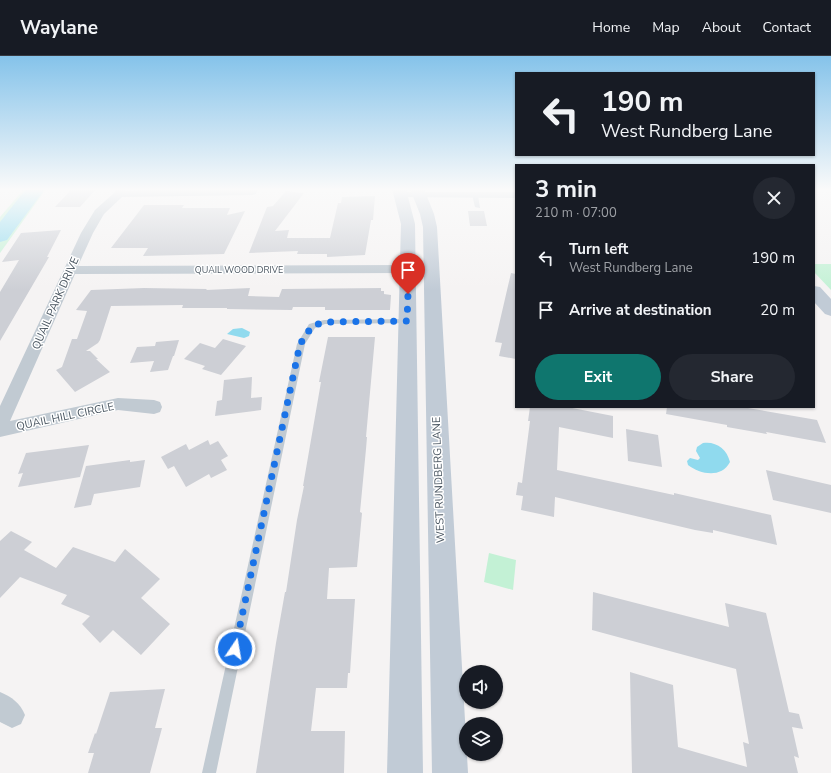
<!DOCTYPE html>
<html lang="en">
<head>
<meta charset="utf-8">
<style>
	body { margin:0; font-family:"Nunito Sans",sans-serif; background:#242831; color:#f1f3f6; height:100vh; display:flex; flex-direction:column; font-size:15px; white-space:nowrap }
	* { box-sizing:border-box; margin:0 }
	p { font-size:13px; color:#9ea1a6 }
	.icon { flex:none; width:22px; height:22px; fill:none; stroke:currentColor; stroke-width:2; stroke-linecap:round; stroke-linejoin:round }
	.map { position:relative; flex:1; overflow:hidden }
	.details { position:absolute; left:515px; top:108px; width:300px; height:244px; display:flex; flex-direction:column; background:#171b24; border-radius:0px; box-shadow:0 1px 3px #0004 }
	.details>* { flex:none }
	.top-card { position:absolute; left:515px; top:16px; width:300px; height:84px; border-radius:0px; box-shadow:0 1px 3px #0004; background:#171b24; color:#f1f3f6; overflow:hidden }
	.buttons { position:absolute; left:459px; top:609px; display:grid; gap:8px }
	.buttons a { display:grid; place-items:center; width:44px; height:44px; border-radius:50%; background:#171b24; box-shadow:0 1px 3px #0004; font-size:20px }
	.pin { position:absolute; display:grid; place-items:center; width:34px; height:34px; color:#fff; margin:-41px -17px; border-radius:50% 50% 50% 0; rotate:-45deg; box-shadow:0 0 4px #0007 }
	.pin .icon { rotate:45deg }
	.me { position:absolute; width:44px; margin:-22px; rotate:12deg; stroke-linejoin:round; filter:drop-shadow(0 0 3px #0008) }
	.turn { display:flex; align-items:center; gap:14px; height:84px; padding:0 20px; font-size:18px }
	.turn .icon { width:52px; height:52px; stroke-width:2.5 }
	.turn b { display:block; font-size:28px; line-height:34px }
	.round { display:grid; place-items:center; flex:none; width:42px; height:42px; border-radius:21px; background:#242831 }
	.overview { display:flex; align-items:center; justify-content:space-between; height:68px; padding:0 20px }
	h1 { font-size:24px; font-weight:700; line-height:30px }
	.action { display:flex; gap:8px; margin-top:auto; padding:8px 20px }
	.action a { flex:1; height:46px; border-radius:24px; background:#0f766e; color:#fff; font-size:16px; font-weight:700; line-height:46px; text-align:center }
	.action a+a { background:#242831; color:#f1f3f6 }
	ul { padding:0; list-style:none }
	li { display:flex; align-items:center; gap:12px; height:52px; padding:0 20px }
	li div { flex:1 }
	li b { display:block; font-size:15px }
	li em { font-style:normal }
	header { display:flex; align-items:center; gap:24px; box-sizing:border-box; height:56px; padding:0 20px; background:#171b24; border-bottom:1px solid #363941 }
	header strong { font-size:19px }
	nav { display:flex; gap:22px; margin-inline-start:auto; font-size:14px }
	.map>svg:first-child { display:block }
	.green { fill:#c3f1d5 }
	.water { fill:#90daee }
	.lines { fill:none; stroke-linecap:round; stroke-linejoin:round }
	.river { fill:#90daee; fill-rule:evenodd }
	.building { fill:#cdcfd5 }
	.lane { fill:#c1cad2; fill-rule:evenodd }
	.street { fill:#c1cad2; fill-rule:evenodd }
	.secondary { fill:#c1cbd6; fill-rule:evenodd }
	.route { stroke:#1a73e8; stroke-width:7; stroke-dasharray:0 12.6 }
	.labels { text-anchor:middle; stroke-width:3; stroke-linejoin:round; paint-order:stroke }
	.far-street-label { font-size:9px; fill:#4a5661; stroke:#fff }
	.street-label { font-size:11px; fill:#4a5661; stroke:#fff }
</style>
</head>
<body>
<header>
<strong>Waylane</strong>
<nav><a>Home</a><a>Map</a><a>About</a><a>Contact</a></nav>
</header>
<div class="map">
<svg width="831" height="717" viewBox="0 0 831 717">
	<rect width="100%" height="100%" fill="#f5f3f3"/>
	<g class="green">
		<polygon points="24,133 46,133 0,197 0,161"/>
		<polygon points="814,208 831,208 831,234 814,216"/>
		<polygon points="489,497 516,504 513,534 484,526"/>
	</g>
	<g class="water">
		<polygon points="242,272 250,276 249,280 244,282 227,278 233,273"/>
		<path d="M703,387c13,-2 24,6 27,19 -9,17 -30,12 -42,3l-1,-4 3,-3 8,2 2,-2 -4,-7 1,-4z"/>
	</g>
	<g class="lines">
		<polygon class="river" points="26,133 45,133 7,184 0,186 0,166"/>
	</g>
	<g class="building">
		<polygon points="71,134 95,134 80,151 55,151"/>
		<polygon points="286,135 304,137 275,175 289,174 287,182 330,182 338,147 341,147 342,141 375,140 373,164 371,164 365,199 327,201 327,198 297,198 298,195 249,197 267,151 273,150"/>
		<polygon points="144,149 184,149 182,152 230,152 227,159 245,155 224,198 143,200 148,192 111,192"/>
		<polygon points="468,155 484,155 487,170 470,170"/>
		<polygon points="61,174 47,201 49,201 0,285 0,236 19,204 2,206 21,177"/>
		<polygon points="511,217 516,218 516,303 499,300 502,287 495,286"/>
		<polygon points="144,232 207,233 206,234 250,232 248,240 279,241 282,233 381,232 381,235 384,235 384,238 391,239 390,254 325,254 325,251 293,251 292,254 227,253 227,252 182,252 183,249 111,250 100,284 98,287 86,295 90,295 98,303 96,303 110,316 75,336 56,314 62,311 72,283 77,283 87,255 76,254 91,234"/>
		<polygon points="328,281 375,281 366,381 367,381 366,393 360,456 362,457 357,511 329,512 327,543 355,543 350,617 348,617 347,632 316,632 311,675 345,675 344,717 256,717 276,587 285,536 286,536 297,464 304,430 303,430 321,326 319,326"/>
		<polygon points="223,283 246,290 221,319 202,313 205,310 184,303 200,287 215,292"/>
		<polygon points="179,284 174,300 173,300 168,314 150,316 154,305 130,307 137,291 155,290 156,286"/>
		<polygon points="252,321 251,342 262,341 261,354 215,360 217,345 222,344 224,324"/>
		<polygon points="530,351 567,351 613,360 613,382 559,371 557,414 674,439 674,437 771,459 777,489 713,474 713,477 695,474 555,441 554,461 521,454 523,440 516,439 518,426 522,427 530,365 528,365"/>
		<polygon points="667,351 742,351 817,364 826,387 766,376 767,378 727,371 727,369 666,358"/>
		<polygon points="626,373 658,379 662,411 628,405"/>
		<polygon points="208,384 210,389 218,385 228,400 221,404 227,414 211,422 209,418 186,431 174,410 168,413 161,401 186,388 189,394"/>
		<polygon points="89,389 80,421 18,431 23,417 18,418 26,397"/>
		<polygon points="130,404 130,406 145,404 140,431 94,438 91,449 74,452 86,410"/>
		<polygon points="766,414 831,429 831,457 773,444"/>
		<polygon points="11,475 32,486 24,494 56,512 73,491 115,506 125,493 160,523 141,542 170,568 141,599 113,574 100,587 82,568 90,560 61,548 67,539 20,521 0,542 0,485"/>
		<polygon points="593,536 729,571 725,547 766,557 789,656 799,658 803,673 792,671 799,702 794,700 798,717 632,717 630,616 673,629 678,691 747,711 743,686 749,688 736,613 592,574"/>
		<polygon points="165,633 155,672 162,672 150,717 88,717 94,697 88,697 95,677 96,678 110,636"/>
	</g>
	<g class="lines">
		<g class="lane">
			<polygon points="475,137 478,139 480,152 475,151 472,139"/>
			<polygon points="407,263 411,265 410,267 325,268 315,272 305,288 216,717 202,717 297,288 309,268 324,264"/>
		</g>
		<g class="street">
			<polygon points="116,133 126,133 125,135 258,133 256,138 252,139 122,141 104,158 93,177 78,210 408,209 412,210 414,213 412,216 408,217 75,218 10,365 118,342 154,344 160,346 162,351 160,356 154,358 118,354 0,381 0,350 81,177 95,154 114,137"/>
			<polygon points="401,136 516,136 516,142 397,141 396,139"/>
			<path d="M0,636c12,5 20,11 25,23l-4,9 -9,4 -12,-6z"/>
		</g>
		<g class="secondary">
			<polygon points="392,133 406,133 415,168 423,717 387,717 401,168"/>
			<polygon points="410,133 424,133 434,158 437,171 468,717 432,717 423,171 420,158"/>
			<polygon points="814,230 820,231 831,243 831,260 825,258 814,246"/>
		</g>
	</g>
	<linearGradient id="sky" x2="0" y2="1"><stop stop-color="#85c3ea"/><stop offset="0.57" stop-color="#fafafa"/><stop offset="1" stop-color="#fafafa" stop-opacity="0"/></linearGradient>
	<rect width="831" height="234" fill="url(#sky)"/>
	<g class="lines">
		<polyline class="route" points="235,593 300,288 312,270 324,266 407,265 408,238"/>
	</g>
	<g class="labels">
		<g class="far-street-label">
			<text x="239" y="217">QUAIL WOOD DRIVE</text>
		</g>
		<g class="street-label">
			<text transform="translate(55 247) rotate(-66)" y="4">QUAIL PARK DRIVE</text>
			<text transform="translate(65 360) rotate(-12)" y="4">QUAIL HILL CIRCLE</text>
			<text transform="translate(438 424) rotate(-92)" y="4">WEST RUNDBERG LANE</text>
		</g>
	</g>
</svg>
<div class="buttons">
<a><svg class="icon" aria-label="sound" viewBox="0 0 24 24"><path d="M4 9h4l5-4v14l-5-4H4zM17 9q2 3 0 6"/></svg></a>
<a><svg class="icon" aria-label="layers" viewBox="0 0 24 24"><path d="M12 4l9 5-9 5-9-5zM3 14l9 5 9-5"/></svg></a>
</div>
<div class="pin" style="left:408px;top:238px;background:#d93025"><svg class="icon" aria-label="arrive" viewBox="0 0 24 24"><path d="M6 21V4h12l-3 4 3 4H6"/></svg></div>
<svg class="me" style="left:235px;top:593px" viewBox="-20 -20 40 40"><circle r="17" fill="#1a73e8" stroke="#fff" stroke-width="3"/><path d="M0-11L8 9 0 5-8 9z" fill="#fff"/></svg>
<div class="top-card">
<div class="turn"><svg class="icon" aria-label="left" viewBox="0 0 24 24"><path d="M17 20v-9H6M10 6l-5 5 5 5"/></svg><div><b>190 m</b>West Rundberg Lane</div></div>
</div>
<section class="details">
<div class="overview"><div><h1>3 min</h1><p>210 m · 07:00</p></div><a class="round"><svg class="icon" aria-label="close" viewBox="0 0 24 24"><path d="M6 6l12 12M18 6L6 18"/></svg></a></div>
<ul>
<li><svg class="icon" aria-label="left" viewBox="0 0 24 24"><path d="M17 20v-9H6M10 6l-5 5 5 5"/></svg><div><b>Turn left</b><p>West Rundberg Lane</p></div><em>190 m</em></li>
<li><svg class="icon" aria-label="arrive" viewBox="0 0 24 24"><path d="M6 21V4h12l-3 4 3 4H6"/></svg><div><b>Arrive at destination</b></div><em>20 m</em></li>
</ul>
<div class="action"><a>Exit</a><a>Share</a></div>
</section>
</div>
</body>
</html>
